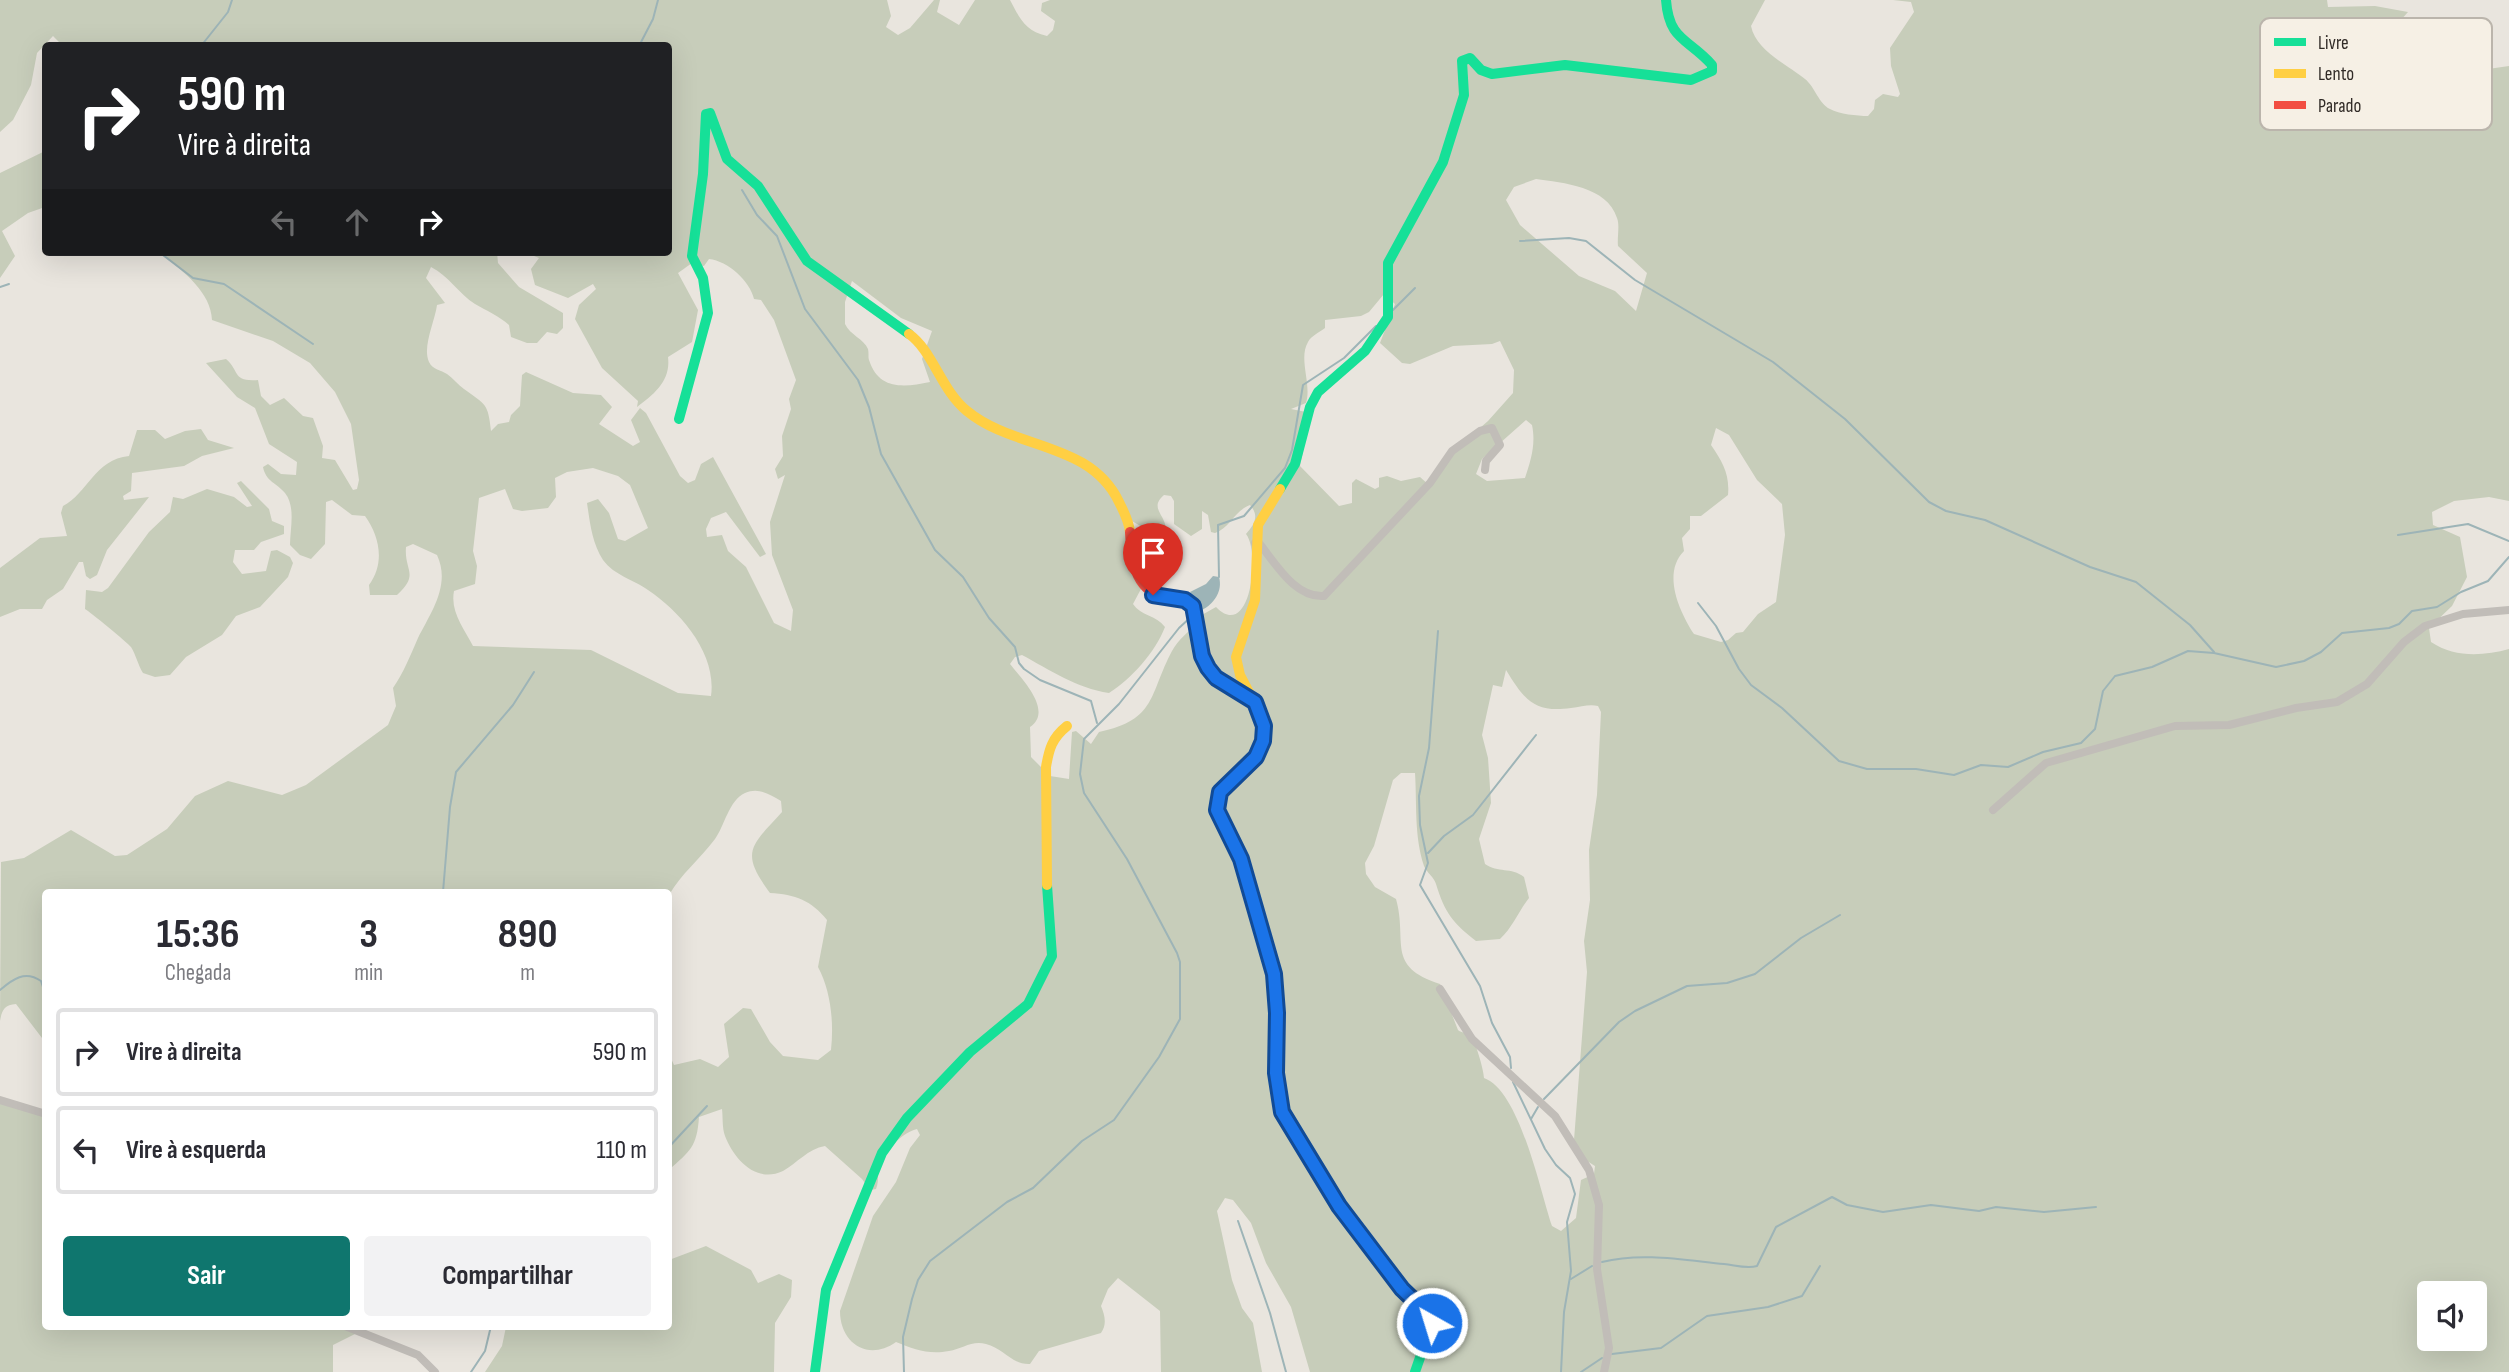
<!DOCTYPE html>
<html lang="pt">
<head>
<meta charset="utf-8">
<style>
	body { margin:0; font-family:"Sofia Sans Condensed",sans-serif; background:#f2f2f3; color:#2b2b33; height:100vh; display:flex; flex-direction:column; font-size:26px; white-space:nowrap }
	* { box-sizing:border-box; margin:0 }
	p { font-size:23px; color:#7c7c81 }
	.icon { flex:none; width:38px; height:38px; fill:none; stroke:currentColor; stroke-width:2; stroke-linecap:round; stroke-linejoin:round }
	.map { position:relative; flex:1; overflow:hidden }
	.sheet { position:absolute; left:42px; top:889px; width:630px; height:441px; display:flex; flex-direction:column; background:#fff; border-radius:7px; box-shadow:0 7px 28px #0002 }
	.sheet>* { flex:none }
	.guide { position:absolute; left:42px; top:42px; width:630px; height:214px; border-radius:7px; box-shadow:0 7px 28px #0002; background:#202124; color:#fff; overflow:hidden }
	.buttons { position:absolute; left:2417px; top:1281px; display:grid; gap:14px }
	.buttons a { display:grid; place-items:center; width:70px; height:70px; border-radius:7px; background:#fff; box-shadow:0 7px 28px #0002; font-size:35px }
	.pin { position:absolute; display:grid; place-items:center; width:60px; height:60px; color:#fff; margin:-72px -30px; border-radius:50% 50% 50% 0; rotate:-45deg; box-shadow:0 0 7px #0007 }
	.pin .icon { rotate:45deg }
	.me { position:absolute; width:77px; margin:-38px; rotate:321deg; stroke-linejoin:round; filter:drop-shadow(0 0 5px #0008) }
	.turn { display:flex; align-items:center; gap:24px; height:147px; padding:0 21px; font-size:32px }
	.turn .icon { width:91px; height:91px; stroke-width:2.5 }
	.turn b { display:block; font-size:49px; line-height:60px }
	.lanes { display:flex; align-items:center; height:66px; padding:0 21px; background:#0003; justify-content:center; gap:35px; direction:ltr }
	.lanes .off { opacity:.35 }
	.eta { display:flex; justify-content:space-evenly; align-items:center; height:119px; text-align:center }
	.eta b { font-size:42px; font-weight:700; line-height:49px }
	.primary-button { display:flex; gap:14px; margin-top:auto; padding:14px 21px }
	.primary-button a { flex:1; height:80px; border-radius:7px; background:#0f766e; color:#fff; font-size:28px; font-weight:700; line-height:80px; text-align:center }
	.primary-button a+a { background:#f2f2f3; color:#2b2b33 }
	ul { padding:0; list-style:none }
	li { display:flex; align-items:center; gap:21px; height:88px; margin:0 14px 10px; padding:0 7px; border:4px solid #e1e1e2; border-radius:7px }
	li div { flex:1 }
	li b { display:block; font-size:26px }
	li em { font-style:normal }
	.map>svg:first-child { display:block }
	.green { fill:#c7cdba; fill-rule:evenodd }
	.water { fill:#9db4b7 }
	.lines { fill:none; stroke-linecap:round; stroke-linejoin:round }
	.stream { stroke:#9db4b7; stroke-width:2 }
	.street { stroke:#c1bdb8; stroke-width:8 }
	.fast { stroke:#16e098; stroke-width:10 }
	.slow { stroke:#ffcf43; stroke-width:10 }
	.jam { stroke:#f24e42; stroke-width:10 }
	.route-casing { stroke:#114b97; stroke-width:18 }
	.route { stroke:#1a73e8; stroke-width:12 }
	.key { fill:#f6f0e5; stroke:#bbb5ac; stroke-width:2 }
	.key-label { font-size:19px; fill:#312b27 }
</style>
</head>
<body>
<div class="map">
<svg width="2509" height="1372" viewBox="0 0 2509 1372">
	<rect width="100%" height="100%" fill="#e9e5de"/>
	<g class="green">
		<path d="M0,0h887l4,16 -5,11 12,8 12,-7 24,-28h6l-3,12 22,13 16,-25h35c10,19 15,31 37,36l6,-6 2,-9 -14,-10 1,-8 8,-3h715l-14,26c5,25 37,39 54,53 10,8 14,25 25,30 9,5 27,7 38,7l6,-7 1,-9 8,-6 15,3 2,-3 -9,-28 -1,-18 24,-36 -3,-10 -18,-2h434l1,7 47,-1 33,6 -8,9 1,10 8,12 79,26 21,-3v435l-20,-4 -35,4 -22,11 1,13 27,12 7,40 -15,29 -23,22 2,14c24,16 52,14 78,7v723h-1199l-19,-65 -25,-44 -15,-40 -18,-23 -8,-2 -8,13 15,69 10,28 11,15 9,49h-101l-1,-61 -42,-33 -10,11 -7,17c4,10 6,18 0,27l-62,18 -9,13c-18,1 -27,-16 -44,-20 -14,-4 -24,5 -37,7 -21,4 -35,-2 -53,-9 -28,20 -56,1 -56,-31l33,-95 23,-34 14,-34 10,-13 -3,-6c-13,3 -31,20 -37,33 -4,9 0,17 -4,27l-6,1 -8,-11 -37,-33c-17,3 -28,17 -42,25 -27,13 -49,-12 -58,-35 -3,-8 -2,-19 -3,-27l-23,8c-2,30 -9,34 -30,53v-116l5,11 26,-6 18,8 11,-10 -5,-33 19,-16 8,1 19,33 13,14 35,4 13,-10c3,-27 0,-59 -13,-83l9,-47c-15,-19 -32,-26 -57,-27 -30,-41 -20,-46 12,-81l-1,-11c-11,-7 -23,-14 -36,-8 -16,7 -21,34 -30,46 -15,20 -34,35 -46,56l-1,-3h-622l-1,146h-3l-26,-34c-12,1 -14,6 -16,17l1,-159 23,-4 47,-28 44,26 12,-1 40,-26 28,-33 33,-15 54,14 24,-10 82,-60 8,-19 -3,-18c11,-16 17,-32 25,-50 13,-26 33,-53 19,-83l-24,-11 -7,3c-2,24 14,27 -9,48h-27l-1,-10c16,-22 11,-48 -4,-69l-13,-1 -20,-15 -6,2 -1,42 -14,15 -11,-4 -10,-10c0,-16 6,-38 -5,-52 -8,-10 -19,-11 -22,-26l5,-3 13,10 15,1 1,-13 -28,-18 -14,-36 -18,-11 -31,-34 20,-4c14,12 6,23 32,21l3,16 9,9 14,-7 19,18 10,2 10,28 -1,12 13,2 18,30 4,-1 2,-9 -8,-56 -16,-32 -25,-29 -37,-22 -61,-21c-1,-28 -28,-47 -48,-65l2,-3h331l1,11 21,24 44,26v15l-6,6 -10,-2 -10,11h-10l-16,-6 -2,-12c-10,-9 -22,-14 -34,-21 -16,-10 -26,-28 -44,-37l-5,11 19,25 -8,2c-2,16 -15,42 -8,57 4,8 12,8 18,12 6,4 11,11 17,15 22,16 24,14 27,42l7,-7 11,-2 2,-7 9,-9 2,-31 4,-3 47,21 28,2 11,12 -13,17 34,22 7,-4 -9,-22 9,-12 6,5 34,63 8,7 7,-3 6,-16 12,-7 53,97 -6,3 -34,-45 -15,6 -5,11 1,8 15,-2 6,16 18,16 28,56 17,8 2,-21 -21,-55 -2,-33 15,-47 -7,4 -3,-10 8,-13 -1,-20 9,-27 -2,-10 7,-19 -22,-60 -13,-20 -7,-1c-4,-18 -26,-38 -45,-40l-5,7 -12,-3 -14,10 20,37 -6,32 -24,15c3,24 -14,37 -31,50l1,-6 -36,-33 -27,-49 4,-14 17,-16 -3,-5 -25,14 -33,-13 -4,-16 8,-11 -15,-6h144v-206h-605l-10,-10 -16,17 -6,32 -18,35 -13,12zM1536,179c27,4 71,7 81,39 3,7 0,19 1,28l29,27 -11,38 -21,-20 -36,-15 -59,-51 -14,-25 8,-13zM852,281l49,37 31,13 -10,28 8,23c-25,5 -51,9 -61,-22 -1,-3 0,-7 -1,-11 -4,-10 -18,-14 -23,-25v-22zM1384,294l11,10 -15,39 22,20 8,1 43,-18 39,-2 8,-3 14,29 -1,23 -25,28 -38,33 -21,31 -9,-8 -19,4 -14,-5 -8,2v9l-4,2 -19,-10 -4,4v20l-13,3 -39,-40 11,-53 -20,-4 15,-6c6,-19 -8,-44 2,-61 3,-6 12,-10 17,-14v-8l36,-4 8,-4zM1526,420l6,5c4,19 -1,35 -7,53l-38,3 -11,-7 6,-15zM1716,428l13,7 28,45 25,24 3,31 -9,67 -18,12 -15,18 -7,1 -8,7 -7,2 -27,-8c-15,-23 -32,-61 -10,-83l-2,-13 8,-9v-13h11l27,-21c2,-21 -6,-34 -17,-50zM593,468l25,8 12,9 18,43 -23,13 -7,-2 -9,-26 -11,-14 -11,4c3,20 5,40 16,57 12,16 30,19 45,30 33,22 69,64 63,106l-33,-3 -87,-43 -118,-4c-9,-18 -23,-34 -19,-55l21,-7 2,-18 -4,-15 6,-53 26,-9 8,20 9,2 26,-3 8,-11 -1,-19 12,-6zM1164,495l7,1 3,5v23l17,12 11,-7v-18l6,4 3,17 4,1c15,-5 19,-22 35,-28 10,11 4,20 -4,29 15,19 4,108 -30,73l-16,9 -1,6c-10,9 -21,18 -27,29 -23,43 -15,69 -73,81l-8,12 -15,-13 -4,1 -3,47 -19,-3 -19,-19 -1,-30c24,-16 -9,-49 -20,-63l5,-7 7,-2c28,15 54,33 87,38 22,-14 46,-40 56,-66 -9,-12 -24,-11 -32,-23l9,-17c-19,-20 -15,-43 -15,-69l15,9 24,2c-1,-15 -17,-21 -2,-34zM1506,670c19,31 29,43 65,38 10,-1 18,-4 27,-2l3,6 -4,83 -8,55 1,50 -6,41 3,31 -13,168 13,21 8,5 -1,8 -13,6 -5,38 -15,13 -9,-5c-12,-35 -32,-135 -68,-148 0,-7 -9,-40 -15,-44 -4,-2 -8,-1 -11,-4l-18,-46c-55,-18 -32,-42 -44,-85l-21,-12 -9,-13 -1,-11 9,-17 19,-66 8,-7h14c2,30 -1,63 9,93 3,7 10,11 12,18 9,29 16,38 40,57l24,-2c13,-12 18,-27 29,-41l-5,-21c-13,-10 -26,-4 -39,-13l-6,-25 12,-36 -3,-45 -6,-23 11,-50 9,2zM2429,1293h45v46h-45z"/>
		<polygon points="45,151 45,207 28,213 2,231 15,256 0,278 0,173"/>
		<path d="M201,429l7,11 26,8 -32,8 -18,10 -52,7 -1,18 -8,5 1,4 25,-3 -42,53 -10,25 -7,4 -4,-3 -3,-14h-4l-16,27 -16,11 -5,9h-22l-20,8v-49l40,-30 27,-2 -6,-23 2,-7c24,-12 32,-47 66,-50l8,-26h18l10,9 20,-8z"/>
		<path d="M241,481l28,28 3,12 12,5v8l-23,8 -7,8h-19l-2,12 9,12 24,-3 5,-20 6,-1 13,7 3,6 -5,14 -28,30 -24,9 -14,19 -36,22 -16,18 -15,2 -12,-4c-5,-8 -7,-18 -12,-26 -3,-4 -42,-36 -46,-38l1,-19 16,2 6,-4 41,-56 21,-20 3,-15 10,2 24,-10 27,8 13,10 5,-1 -15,-23z"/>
		<polygon points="0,1099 45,1111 46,1326 341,1327 357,1333 333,1345 333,1372 0,1372"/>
		<polygon points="706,1246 751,1270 758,1283 779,1274 792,1280 791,1297 775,1323 774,1372 485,1372 502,1346 506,1327 668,1326 669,1260"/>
	</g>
	<path class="water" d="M1213,576l6,1c4,14 -5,27 -17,33l-12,-18 16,-8z"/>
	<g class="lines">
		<g class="stream">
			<polyline points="201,46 228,12 232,0"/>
			<polyline points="639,46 653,19 658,0"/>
			<polyline points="742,190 757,215 777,236 805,309 858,380 869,407 881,454 935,550 963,577 989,618 1015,647 1019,663 1024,669 1040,680 1091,701 1097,723"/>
			<polyline points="1520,241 1569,238 1586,241 1635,280 1773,362 1845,419 1929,502 1946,511 1985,520 2090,567 2136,582 2190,625 2214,652"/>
			<polyline points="159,252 193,278 224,284 313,344"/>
			<polyline points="0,287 9,284"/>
			<polyline points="1393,310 1415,288"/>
			<polyline points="2398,535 2468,524 2509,541"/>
			<polyline points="1219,577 1218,525 1244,516 1285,468 1292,450 1303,385 1344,358 1376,326"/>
			<polyline points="1698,603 1716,626 1739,669 1751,685 1782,708 1839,761 1867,769 1916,769 1954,775 1981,765 2008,767 2043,752 2081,743 2095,729 2103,691 2115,676 2152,667 2188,651 2214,653 2276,667 2304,661 2321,652 2342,633 2389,628 2399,624 2412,611 2437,607 2461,592 2488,581 2509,557"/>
			<polyline points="1438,631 1429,748 1419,796 1420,825 1428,863 1420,885 1480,986 1492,1023 1510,1057 1511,1068"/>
			<polyline points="1428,853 1444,836 1473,815 1536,735"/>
			<polyline points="443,892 450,807 456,772 513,705 534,672"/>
			<path d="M0,990c13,-11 25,-20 41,-9l5,15"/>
			<polyline points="1513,1082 1545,1149 1556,1165 1570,1178 1575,1194 1567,1222 1571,1271 1564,1312 1561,1372"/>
			<polyline points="1544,1099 1619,1022 1635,1011 1687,986 1727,983 1755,974 1801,938 1840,915"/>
			<polyline points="1531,1119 1538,1107"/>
			<polyline points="668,1148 707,1106"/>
			<polyline points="1238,1221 1270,1313 1286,1372"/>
			<path d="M1602,1262c39,-10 82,-2 122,2 11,1 22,5 33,2l19,-39 56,-30 15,8 36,7 48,-7 48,6 17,-4 48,5 52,-5"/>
			<polyline points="1571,1279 1592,1266"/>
			<polyline points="1612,1354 1661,1348 1707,1316 1768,1307 1802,1296 1820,1266"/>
			<polyline points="471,1372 485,1351 491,1326"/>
			<polyline points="904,1372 903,1337 912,1299 918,1280 930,1261 1007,1202 1033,1188 1082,1141 1114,1120 1159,1057 1180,1019 1180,962 1177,953 1127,859 1084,793 1080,774 1084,739 1119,704 1179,628 1192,616"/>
			<polyline points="1581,1372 1602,1358"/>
		</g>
		<g class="street">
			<path d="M1255,543h4c17,21 36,55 65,53l106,-113 22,-32 28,-20 12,-3 8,17 -14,16 -1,9"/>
			<polyline points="1993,810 2046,763 2175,726 2229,725 2296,708 2337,702 2367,684 2404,642 2425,626 2463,614 2509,610"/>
			<polyline points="1440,989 1472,1039 1555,1116 1589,1170 1599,1205 1597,1269 1609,1348 1604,1372"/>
			<polyline points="0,1100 46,1114"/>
			<polyline points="345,1326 418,1355 435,1372"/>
		</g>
		<g class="fast">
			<polyline points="679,419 708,313 703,278 692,256 703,174 706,114 710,113 727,159 758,186 807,261 909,334"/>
			<path d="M1280,489l15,-25 15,-57 8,-15 47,-41 23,-34v-54l55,-101 21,-67 -2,-34 8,-3 11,12 11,4 73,-9 126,15 21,-9v-6c-24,-27 -43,-24 -46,-65"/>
			<polyline points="1243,868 1274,974 1276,1073 1284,1116 1339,1206 1402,1289 1430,1316 1431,1326 1415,1372"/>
			<polyline points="815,1372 826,1290 882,1153 907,1118 970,1052 1028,1004 1052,956 1047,885"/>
		</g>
		<g class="slow">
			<path d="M909,334c24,17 32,56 58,77 47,39 123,30 152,91 5,10 10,19 11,30"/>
			<polyline points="1243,868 1219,818 1217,804 1225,785 1253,761 1264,737 1262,717 1240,675 1236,657 1255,600 1258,525 1280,489"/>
			<path d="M1047,885l-1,-118c3,-18 6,-29 21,-41"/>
		</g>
		<path class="jam" d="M1130,532c1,26 4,56 32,65 11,4 21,1 31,9l15,58 12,15 35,23"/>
	</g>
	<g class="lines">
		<g class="route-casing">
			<polyline id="route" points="1153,595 1185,600 1193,606 1202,656 1208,668 1216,678 1255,702 1264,726 1263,741 1256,757 1220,792 1217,810 1241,859 1274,974 1277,1013 1276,1073 1282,1112 1339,1206 1402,1289 1428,1314 1432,1323"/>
		</g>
		<use href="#route" class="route"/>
	</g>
	<rect x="2260" y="18" width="232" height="112" rx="10" class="key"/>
	<rect x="2274" y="38" width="32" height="8" fill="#16e098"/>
	<rect x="2274" y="69" width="32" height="9" fill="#ffcf43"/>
	<rect x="2274" y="101" width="32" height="8" fill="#f24e42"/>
	<g class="key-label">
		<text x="2318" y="49">Livre</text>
		<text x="2318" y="80">Lento</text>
		<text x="2318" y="112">Parado</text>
	</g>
</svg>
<div class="buttons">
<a><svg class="icon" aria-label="sound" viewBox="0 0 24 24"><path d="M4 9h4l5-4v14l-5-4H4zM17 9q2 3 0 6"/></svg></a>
</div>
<div class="pin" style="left:1153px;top:595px;background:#d93025"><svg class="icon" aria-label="arrive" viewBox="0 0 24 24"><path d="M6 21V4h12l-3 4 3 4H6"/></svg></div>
<svg class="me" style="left:1432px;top:1323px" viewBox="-20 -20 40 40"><circle r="17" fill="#1a73e8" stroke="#fff" stroke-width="3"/><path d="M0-11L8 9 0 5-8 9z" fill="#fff"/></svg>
<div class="guide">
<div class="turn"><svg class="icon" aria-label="right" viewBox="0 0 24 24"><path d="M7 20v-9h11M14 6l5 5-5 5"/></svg><div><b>590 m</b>Vire à direita</div></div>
<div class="lanes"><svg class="icon off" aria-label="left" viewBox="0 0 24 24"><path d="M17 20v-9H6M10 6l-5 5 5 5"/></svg><svg class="icon off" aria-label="ahead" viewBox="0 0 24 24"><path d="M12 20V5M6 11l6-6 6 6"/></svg><svg class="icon" aria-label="right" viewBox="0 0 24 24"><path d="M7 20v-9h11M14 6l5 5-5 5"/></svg></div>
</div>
<section class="sheet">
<div class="eta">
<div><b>15:36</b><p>Chegada</p></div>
<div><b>3</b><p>min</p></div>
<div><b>890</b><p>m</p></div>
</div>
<ul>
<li><svg class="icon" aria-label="right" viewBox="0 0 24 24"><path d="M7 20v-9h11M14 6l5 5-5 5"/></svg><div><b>Vire à direita</b></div><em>590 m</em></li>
<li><svg class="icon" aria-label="left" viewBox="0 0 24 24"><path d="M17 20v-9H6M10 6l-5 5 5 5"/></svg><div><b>Vire à esquerda</b></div><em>110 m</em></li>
</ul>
<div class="primary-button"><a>Sair</a><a>Compartilhar</a></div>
</section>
</div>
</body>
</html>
